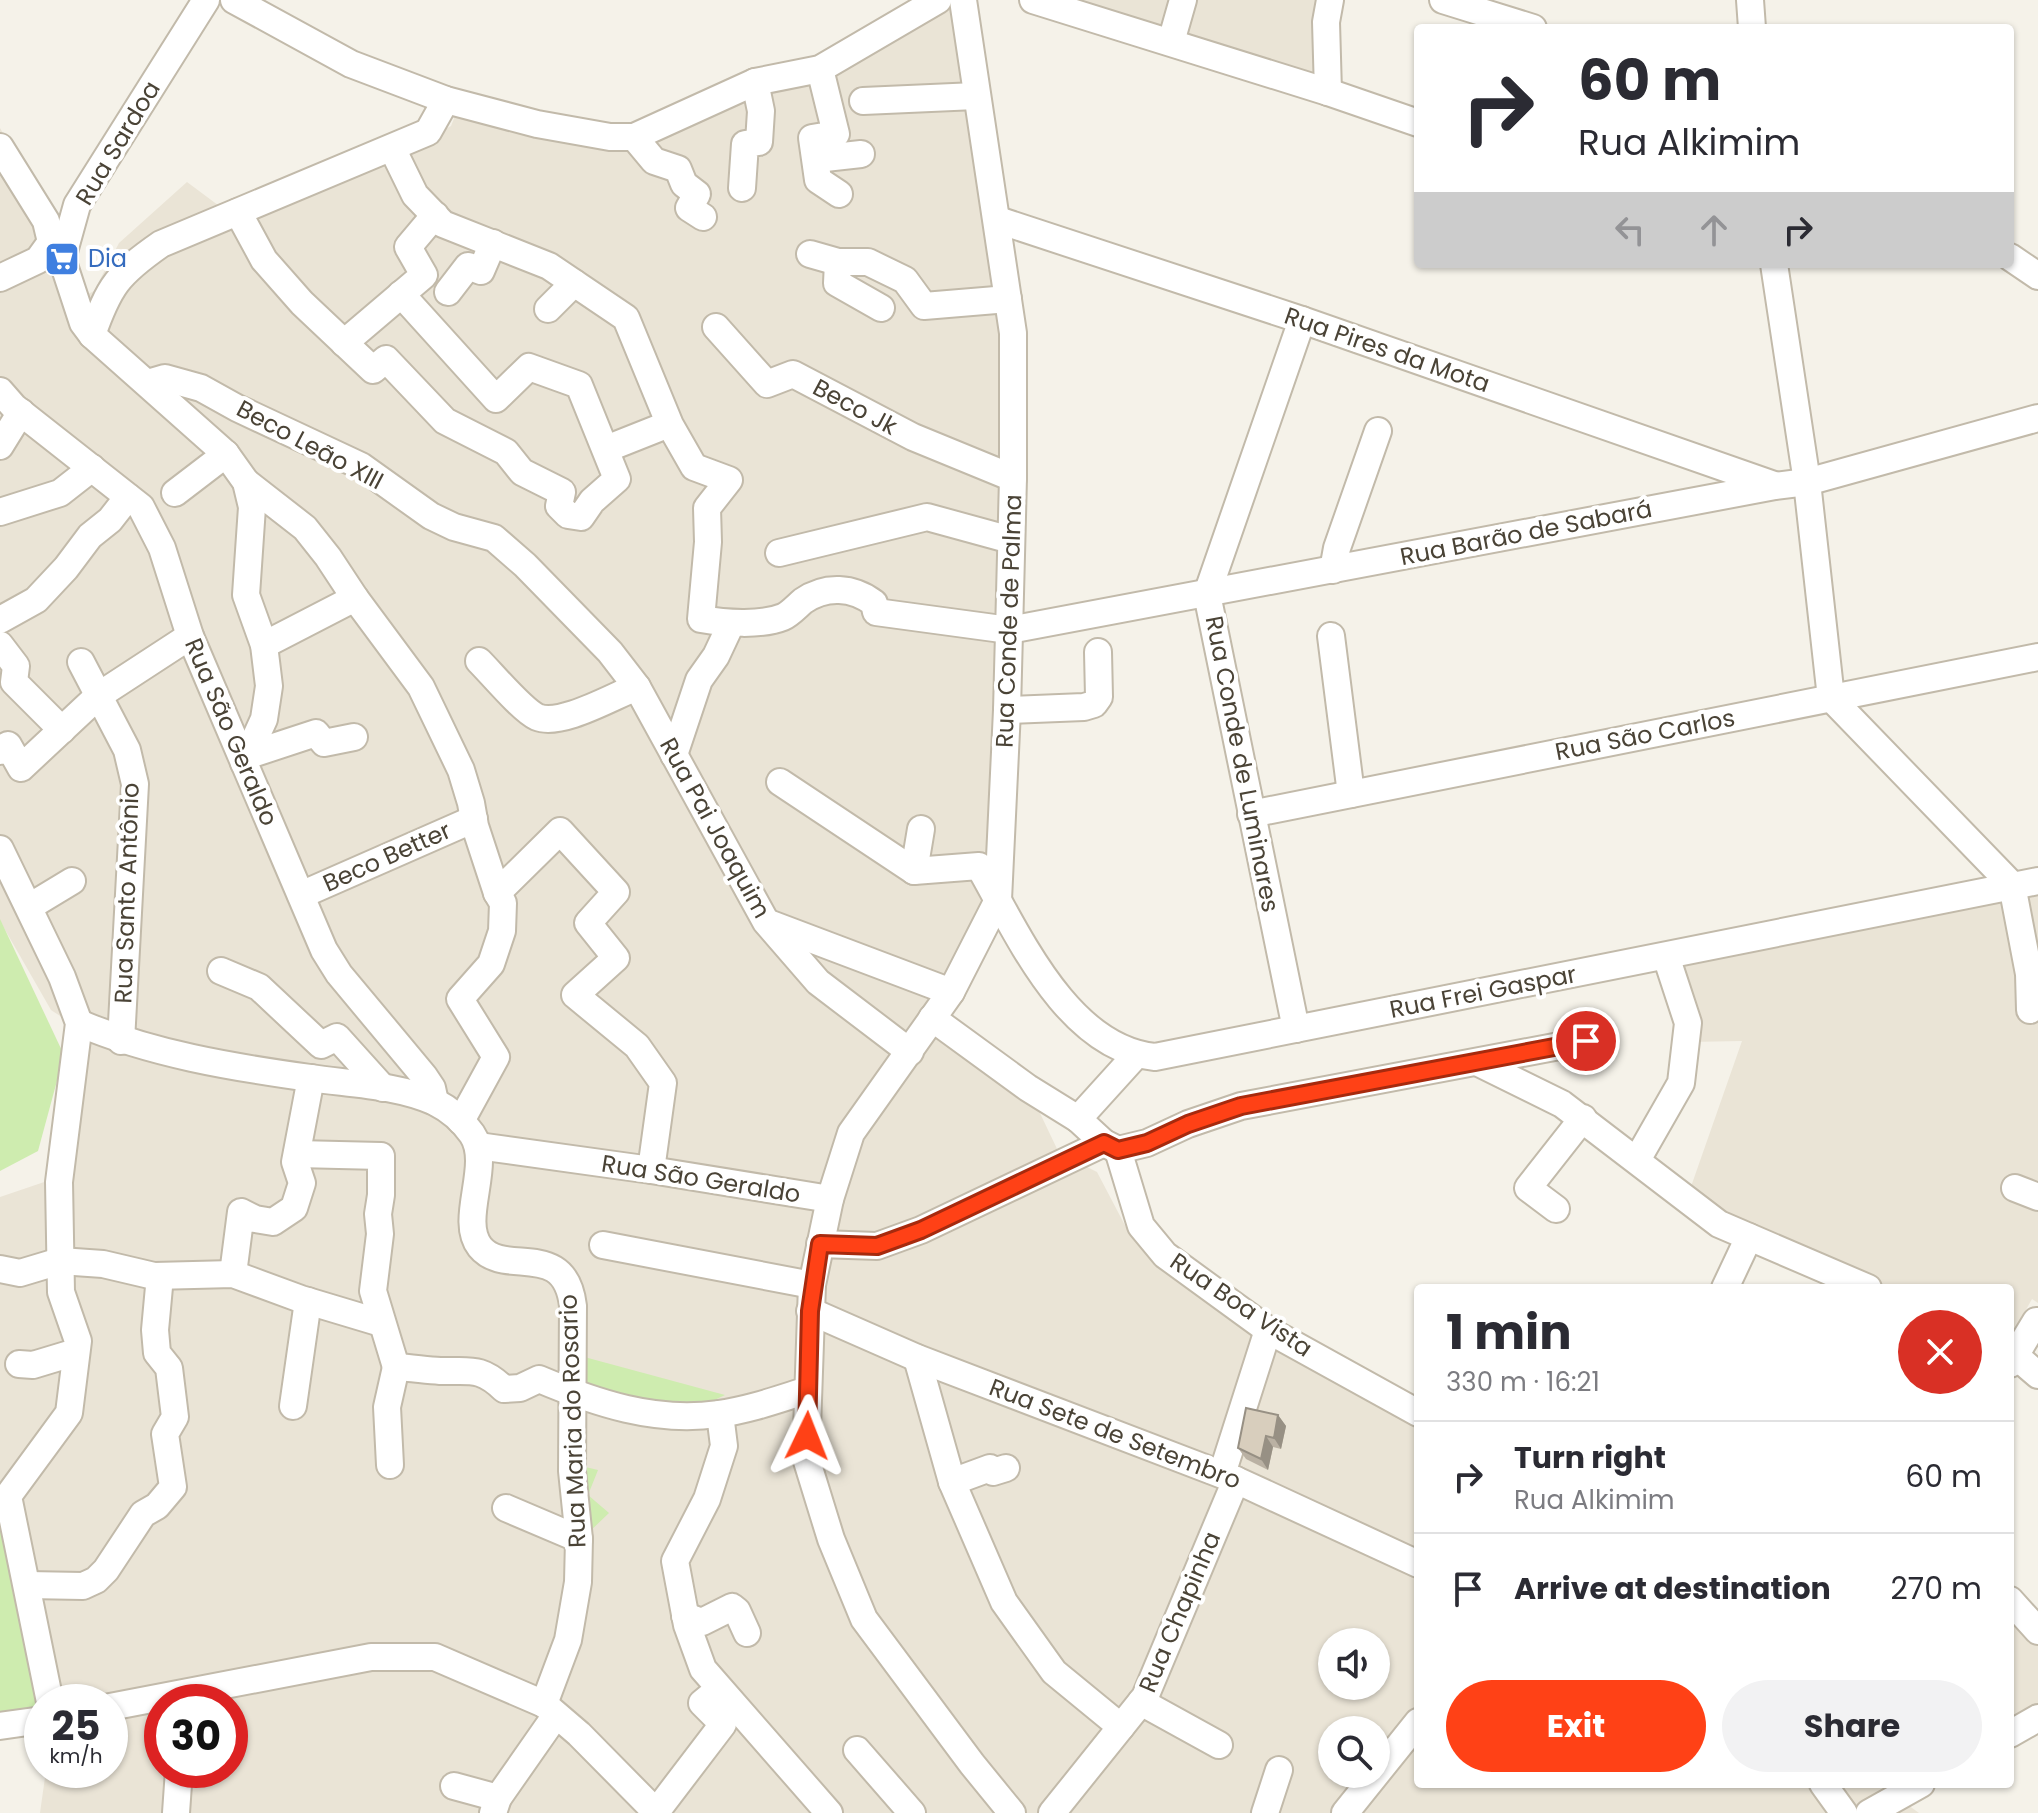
<!DOCTYPE html>
<html lang="en">
<head>
<meta charset="utf-8">
<style>
	body { margin:0; font-family:Poppins,sans-serif; background:#f2f2f3; color:#2b2b33; height:100vh; display:flex; flex-direction:column; font-size:30px; white-space:nowrap }
	* { box-sizing:border-box; margin:0 }
	p { font-size:26px; color:#7c7c81 }
	.icon { flex:none; width:44px; height:44px; fill:none; stroke:currentColor; stroke-width:2; stroke-linecap:round; stroke-linejoin:round }
	.map { position:relative; flex:1; overflow:hidden }
	.sheet { position:absolute; left:1414px; top:1284px; width:600px; height:504px; display:flex; flex-direction:column; background:#fff; border-radius:8px; box-shadow:0 2px 6px #0004 }
	.sheet>* { flex:none }
	.top-card { position:absolute; left:1414px; top:24px; width:600px; height:244px; border-radius:8px; box-shadow:0 2px 6px #0004; background:#fff; color:#2b2b33; overflow:hidden }
	.buttons { position:absolute; left:1318px; top:1628px; display:grid; gap:16px }
	.buttons a { display:grid; place-items:center; width:72px; height:72px; border-radius:50%; background:#fff; box-shadow:0 2px 6px #0004; font-size:40px }
	.speed { position:absolute; left:24px; top:1684px; display:flex; gap:16px; font-size:40px; font-weight:700; text-align:center }
	.speed>* { display:grid; place-content:center; width:104px; height:104px; border-radius:50%; background:#fff; box-shadow:0 2px 6px #0004; line-height:1 }
	.speed small { font-size:20px; font-weight:400 }
	.speed .limit { border:12px solid #d22; background:#fff; color:#111 }
	.pin { position:absolute; display:grid; place-items:center; width:68px; height:68px; color:#fff; margin:-34px; border:4px solid #fff; border-radius:50%; box-shadow:0 2px 8px #0007 }
	.me { position:absolute; width:88px; margin:-44px; rotate:2deg; stroke-linejoin:round; filter:drop-shadow(0 0 6px #0008) }
	.turn { display:flex; align-items:center; gap:28px; height:168px; padding:0 32px; font-size:36px }
	.turn .icon { width:104px; height:104px; stroke-width:2.5 }
	.turn b { display:block; font-size:56px; line-height:68px }
	.lanes { display:flex; align-items:center; height:76px; padding:0 32px; background:#0003; justify-content:center; gap:40px; direction:ltr }
	.lanes .off { opacity:.35 }
	.round { display:grid; place-items:center; flex:none; width:84px; height:84px; border-radius:42px; background:#f2f2f3 }
	.overview { display:flex; align-items:center; justify-content:space-between; height:136px; padding:0 32px }
	h1 { font-size:48px; font-weight:700; line-height:60px }
	.primary-button { display:flex; gap:16px; margin-top:auto; padding:16px 32px }
	.primary-button a { flex:1; height:92px; border-radius:48px; background:#ff4116; color:#fff; font-size:32px; font-weight:700; line-height:92px; text-align:center }
	.primary-button a+a { background:#f2f2f3; color:#2b2b33 }
	ul { padding:0; list-style:none }
	li { display:flex; align-items:center; gap:24px; height:112px; padding:0 32px; border-top:2px solid #e1e1e2 }
	li div { flex:1 }
	li b { display:block; font-size:30px }
	li em { font-style:normal }
	.map>svg:first-child { display:block }
	.residential { fill:#eae4d6; fill-rule:evenodd }
	.green { fill:#ceecaf }
	.lines { fill:none; stroke-linecap:round; stroke-linejoin:round }
	.minor-casing { stroke:#c2baaa; stroke-width:30 }
	.minor { stroke:#fff; stroke-width:26 }
	.wall { fill:#bab1a3 }
	.shaded-wall { fill:#979084 }
	.building { fill:#d8cebd; stroke:#979084; stroke-width:2 }
	.route-casing { stroke:#a62a0e; stroke-width:20 }
	.route { stroke:#ff4116; stroke-width:14 }
	.labels { text-anchor:middle; stroke-width:8; stroke-linejoin:round; paint-order:stroke }
	.street-label { font-size:24px; fill:#4a4336; stroke:#fff }
	.shop-label { font-size:24px; fill:#366cbe; stroke:#fff; text-anchor:start }
</style>
</head>
<body>
<div class="map">
<svg width="2038" height="1813" viewBox="0 0 2038 1813">
	<rect width="100%" height="100%" fill="#f5f2e9"/>
	<g class="residential">
		<path d="M928,0h39l49,352 -24,543 -66,131 102,62 31,65 38,19 32,61 140,98 149,72v381h512l-29,16 18,13h-1879l6,-43h64v-68h-68l-42,25v-530l59,-20 27,-144 -35,-23 -51,-89v-793l61,107 5,70 28,-14 25,-48 68,-61 51,38 171,-70 42,-24 8,-20 202,29zM1332,1642h44v44h-44zM162,1702h68v68h-68zM1332,1730h44v44h-44z"/>
		<polygon points="1046,0 1323,0 1322,91"/>
		<polygon points="2038,895 2038,1303 2032,1299 2010,1338 2010,1288 1885,1288 1701,1212 1687,1198 1742,1041 1689,1042 1666,956"/>
		<polygon points="2010,1589 2038,1618 2038,1729 2010,1743"/>
	</g>
	<g class="green">
		<polygon points="0,919 64,1055 38,1151 0,1171"/>
		<polygon points="577,1355 725,1395 700,1407 636,1403 573,1381"/>
		<polygon points="577,1465 598,1470 588,1495 609,1513 587,1534"/>
		<polygon points="0,1498 42,1715 0,1722"/>
	</g>
	<g class="lines">
		<g class="minor-casing">
			<g id="minor">
				<polyline points="206,0 77,205 62,259 83,323 92,335 226,454 246,482 252,507 246,595 264,645 269,686 264,719 244,763"/>
				<polyline points="234,0 351,64 446,100 537,124 610,137 634,137 755,82 820,69 938,0"/>
				<polyline points="963,0 1013,333 1013,478 1007,710 998,900 951,992 851,1133 830,1199 812,1285 806,1458 831,1539 864,1619 972,1764 1012,1813"/>
				<polyline points="1033,0 1328,92 1418,123"/>
				<polyline points="1443,0 1533,28"/>
				<polyline points="1750,0 1752,28"/>
				<polyline points="1171,42 1183,0"/>
				<polyline points="820,69 836,134 812,138 818,180 839,194"/>
				<polyline points="1328,92 1326,22 1330,0"/>
				<polyline points="863,101 976,96"/>
				<polyline points="634,137 654,161 678,169 684,184 697,194 689,208 703,217"/>
				<polyline points="0,147 46,221 51,242 62,259"/>
				<path d="M392,148l23,47 28,29 106,42 77,52 44,107 24,42 35,13 -22,28 1,34 -7,77c23,4 60,7 82,-2 7,-3 14,-11 20,-16 23,-16 50,-14 71,2l2,9 133,18 766,-144 32,-4 231,-64"/>
				<polyline points="816,159 861,154"/>
				<polyline points="742,188 745,144 759,142 761,111 755,82"/>
				<polyline points="238,212 264,260 302,303 373,370 386,359 445,421 506,452 522,472 562,492 559,506 568,515 581,517 592,501 617,479 579,385 529,367 496,399 401,294"/>
				<polyline points="998,220 1302,320 1774,485"/>
				<polyline points="810,254 838,262 868,262 905,280 924,306 1008,299"/>
				<polyline points="2010,257 2038,276"/>
				<polyline points="838,262 837,283 881,308"/>
				<polyline points="1774,264 1807,482 1831,698 2012,885 2029,974 2030,1010"/>
				<polyline points="0,278 38,260 51,242"/>
				<polyline points="448,292 468,266 481,271 493,243"/>
				<polyline points="548,309 574,283"/>
				<polyline points="716,327 767,384 793,374 913,437 1013,478"/>
				<path d="M92,335c17,-49 26,-61 69,-91l267,-112 18,-32"/>
				<polyline points="344,343 424,275 408,247 435,215"/>
				<polyline points="148,383 165,378 201,388 237,408 361,466 431,516 454,527 494,538 525,565 610,652 637,687 766,922 818,982 910,1052"/>
				<polyline points="0,391 14,407 141,507 162,548 190,636 324,950 339,974 424,1076 432,1088 435,1102"/>
				<polyline points="0,446 21,412"/>
				<polyline points="606,449 669,424"/>
				<polyline points="246,482 305,528 328,557 355,598 421,687 461,770 471,803 475,826 497,893 503,903 502,931 491,964 460,999 496,1057 461,1121"/>
				<polyline points="175,493 226,454"/>
				<polyline points="0,512 60,493 92,468"/>
				<polyline points="779,553 927,517 1011,540"/>
				<polyline points="1333,570 1337,548 1378,431"/>
				<polyline points="0,620 36,600 66,568 90,536 110,520 128,497"/>
				<polyline points="1331,636 1351,794"/>
				<polyline points="0,645 16,666 14,682 62,730"/>
				<polyline points="264,645 355,598"/>
				<path d="M479,661c13,13 43,49 58,56 24,10 76,-21 100,-30"/>
				<polyline points="81,662 127,750 135,784 121,1041"/>
				<polyline points="1007,710 1084,707 1094,704 1099,697 1098,652"/>
				<polyline points="0,751 8,745 21,768 98,696 190,636"/>
				<polyline points="249,755 316,733 324,743 354,737"/>
				<polyline points="674,755 699,680 716,656 731,624"/>
				<path d="M780,782l134,89 65,-5c39,68 88,182 176,191l883,-176"/>
				<polyline points="1251,814 2038,657"/>
				<polyline points="0,849 62,977 79,1023 59,1182 61,1292 78,1341 69,1413 8,1496 50,1702"/>
				<polyline points="914,871 921,829"/>
				<polyline points="497,893 560,831 616,892 588,923 616,958 575,995 637,1046 663,1083 651,1170"/>
				<polyline points="301,895 474,819"/>
				<polyline points="29,907 72,881"/>
				<polyline points="771,924 951,992"/>
				<polyline points="221,971 259,987 321,1045 337,1037 383,1088"/>
				<polyline points="932,1018 1028,1088 1078,1119"/>
				<path d="M79,1023c73,31 152,44 231,55 41,6 87,7 125,24 14,7 28,19 37,32 21,31 -14,85 8,113 25,31 85,-9 93,59l-1,165 7,68 -1,43 -10,58 -24,64"/>
				<polyline points="1296,1029 1207,594 1302,320"/>
				<polyline points="1136,1055 1078,1119 1104,1143 1118,1150 1147,1143 1188,1124 1241,1106 1586,1041"/>
				<polyline points="1479,1063 1562,1104 1719,1224 1868,1288"/>
				<polyline points="478,1146 651,1170 830,1199"/>
				<polyline points="1118,1150 1141,1226 1165,1255 1268,1330 1418,1413"/>
				<polyline points="297,1154 381,1156 381,1195 378,1214 380,1234 373,1291 396,1367"/>
				<polyline points="1637,1160 1681,1083 1688,1023 1666,956"/>
				<polyline points="2015,1188 2038,1197"/>
				<polyline points="1556,1209 1528,1188 1583,1118"/>
				<polyline points="820,1244 877,1246 921,1230 1104,1143"/>
				<polyline points="603,1245 812,1285"/>
				<polyline points="0,1269 20,1273 60,1261 103,1264 154,1276 233,1274 301,1299 381,1323"/>
				<polyline points="233,1274 241,1212 255,1219 273,1222 294,1208 302,1183 295,1162 311,1078"/>
				<polyline points="1725,1288 1749,1237"/>
				<polyline points="810,1311 917,1358 1236,1480 1418,1564"/>
				<polyline points="2010,1351 2038,1375"/>
				<polyline points="917,1358 952,1482 1004,1602 1054,1672 1121,1727"/>
				<polyline points="19,1364 33,1365 76,1352"/>
				<polyline points="2010,1364 2036,1321"/>
				<path d="M396,1367c15,1 30,3 44,4 30,1 40,-5 64,18l16,-1 19,-9c57,24 116,44 179,35 31,-4 61,-15 90,-24"/>
				<polyline points="293,1406 308,1301"/>
				<polyline points="720,1414 724,1446 707,1499 675,1561 687,1625 703,1669 829,1813"/>
				<polyline points="390,1465 387,1407 396,1367"/>
				<polyline points="1222,1474 1268,1330"/>
				<polyline points="952,1482 990,1468 993,1472 1006,1468"/>
				<polyline points="506,1508 579,1539"/>
				<polyline points="27,1585 83,1586 96,1580 106,1570 143,1514 157,1506 173,1487 165,1434 175,1417 169,1368 157,1353 155,1330 160,1276"/>
				<polyline points="2010,1600 2038,1631"/>
				<polyline points="685,1616 702,1622 732,1607 737,1611 747,1633"/>
				<polyline points="1141,1702 1219,1745"/>
				<polyline points="110,1707 371,1657 435,1657 544,1704 579,1734 657,1813"/>
				<polyline points="0,1726 42,1720"/>
				<polyline points="2010,1734 2038,1718"/>
				<polyline points="857,1750 912,1813"/>
				<polyline points="1823,1784 1844,1813"/>
				<polyline points="454,1786 498,1798"/>
				<polyline points="656,1812 723,1724 702,1703 719,1689"/>
				<polyline points="176,1813 179,1770"/>
				<polyline points="493,1813 498,1798 556,1715"/>
				<polyline points="1052,1813 1145,1697 1236,1480"/>
				<polyline points="1265,1813 1279,1770"/>
				<polyline points="1345,1813 1418,1722"/>
				<polyline points="1869,1813 1921,1784"/>
			</g>
		</g>
		<use href="#minor" class="minor"/>
	</g>
	<polygon class="wall" points="1278,1415 1286,1426 1281,1449 1273,1447 1268,1470 1246,1459 1238,1448"/>
	<g class="shaded-wall">
		<polygon points="1278,1415 1286,1426 1281,1449 1274,1438"/>
		<polygon points="1266,1436 1273,1447 1268,1470 1261,1459"/>
	</g>
	<polygon class="building" points="1246,1408 1278,1415 1274,1438 1266,1436 1261,1459 1238,1448"/>
	<g class="lines">
		<g class="route-casing">
			<polyline id="route" points="807,1436 810,1311 820,1244 877,1246 921,1230 1104,1143 1118,1150 1147,1143 1188,1124 1241,1106 1586,1041"/>
		</g>
		<use href="#route" class="route"/>
	</g>
	<defs>
		<g id="supermarket-square" transform="scale(1.8)"><rect x="-9" y="-9" width="18" height="18" rx="4" fill="#3f7fe0" stroke="#fff"/><path d="M-6-5.5h2.5l.6 2H6L4.5 2H-2.5L-4.4-4H-6ZM-1.5 3.2a1.3 1.3 0 1 0 .1 0ZM3 3.2a1.3 1.3 0 1 0 .1 0Z" fill="#fff"/></g>
	</defs>
	<g fill-rule="evenodd">
		<use href="#supermarket-square" x="62" y="259"/>
	</g>
	<g class="labels">
		<g class="street-label">
			<text transform="translate(118 143) rotate(-59)" y="8">Rua Sardoa</text>
			<text transform="translate(1387 350) rotate(19)" y="8">Rua Pires da Mota</text>
			<text transform="translate(855 407) rotate(28)" y="8">Beco Jk</text>
			<text transform="translate(310 445) rotate(28)" y="8">Beco Leão XIII</text>
			<text transform="translate(1526 533) rotate(-11)" y="8">Rua Barão de Sabará</text>
			<text transform="translate(1009 621) rotate(-88)" y="8">Rua Conde de Palma</text>
			<text transform="translate(231 732) rotate(67)" y="8">Rua São Geraldo</text>
			<text transform="translate(1645 735) rotate(-11)" y="8">Rua São Carlos</text>
			<text transform="translate(1242 764) rotate(79)" y="8">Rua Conde de Luminares</text>
			<text transform="translate(715 828) rotate(61)" y="8">Rua Pai Joaquim</text>
			<text transform="translate(387 857) rotate(-24)" y="8">Beco Better</text>
			<text transform="translate(127 893) rotate(-88)" y="8">Rua Santo Antônio</text>
			<text transform="translate(1483 992) rotate(-11)" y="8">Rua Frei Gaspar</text>
			<text transform="translate(701 1179) rotate(9)" y="8">Rua São Geraldo</text>
			<text transform="translate(1241 1305) rotate(34)" y="8">Rua Boa Vista</text>
			<text transform="translate(573 1421) rotate(-92)" y="8">Rua Maria do Rosario</text>
			<text transform="translate(1115 1434) rotate(21)" y="8">Rua Sete de Setembro</text>
			<text transform="translate(1180 1612) rotate(-67)" y="8">Rua Chapinha</text>
		</g>
		<g class="shop-label">
			<text x="88" y="267">Dia</text>
		</g>
	</g>
</svg>
<div class="buttons">
<a><svg class="icon" aria-label="sound" viewBox="0 0 24 24"><path d="M4 9h4l5-4v14l-5-4H4zM17 9q2 3 0 6"/></svg></a>
<a><svg class="icon" aria-label="search" viewBox="0 0 24 24"><circle cx="10" cy="10" r="6"/><path d="M15 15l6 6"/></svg></a>
</div>
<div class="speed"><div>25<small>km/h</small></div><div class="limit">30</div></div>
<div class="pin" style="left:1586px;top:1041px;background:#d93025"><svg class="icon" aria-label="arrive" viewBox="0 0 24 24"><path d="M6 21V4h12l-3 4 3 4H6"/></svg></div>
<svg class="me" style="left:807px;top:1436px" viewBox="-20 -20 40 40"><path d="M0-17L14 15 0 8-14 15z" fill="#ff4116" stroke="#fff" stroke-width="4"/></svg>
<div class="top-card">
<div class="turn"><svg class="icon" aria-label="right" viewBox="0 0 24 24"><path d="M7 20v-9h11M14 6l5 5-5 5"/></svg><div><b>60 m</b>Rua Alkimim</div></div>
<div class="lanes"><svg class="icon off" aria-label="left" viewBox="0 0 24 24"><path d="M17 20v-9H6M10 6l-5 5 5 5"/></svg><svg class="icon off" aria-label="ahead" viewBox="0 0 24 24"><path d="M12 20V5M6 11l6-6 6 6"/></svg><svg class="icon" aria-label="right" viewBox="0 0 24 24"><path d="M7 20v-9h11M14 6l5 5-5 5"/></svg></div>
</div>
<section class="sheet">
<div class="overview"><div><h1>1 min</h1><p>330 m · 16:21</p></div><a class="round" style="background:#d93025;color:#fff"><svg class="icon" aria-label="close" viewBox="0 0 24 24"><path d="M6 6l12 12M18 6L6 18"/></svg></a></div>
<ul>
<li><svg class="icon" aria-label="right" viewBox="0 0 24 24"><path d="M7 20v-9h11M14 6l5 5-5 5"/></svg><div><b>Turn right</b><p>Rua Alkimim</p></div><em>60 m</em></li>
<li><svg class="icon" aria-label="arrive" viewBox="0 0 24 24"><path d="M6 21V4h12l-3 4 3 4H6"/></svg><div><b>Arrive at destination</b></div><em>270 m</em></li>
</ul>
<div class="primary-button"><a>Exit</a><a>Share</a></div>
</section>
</div>
</body>
</html>
